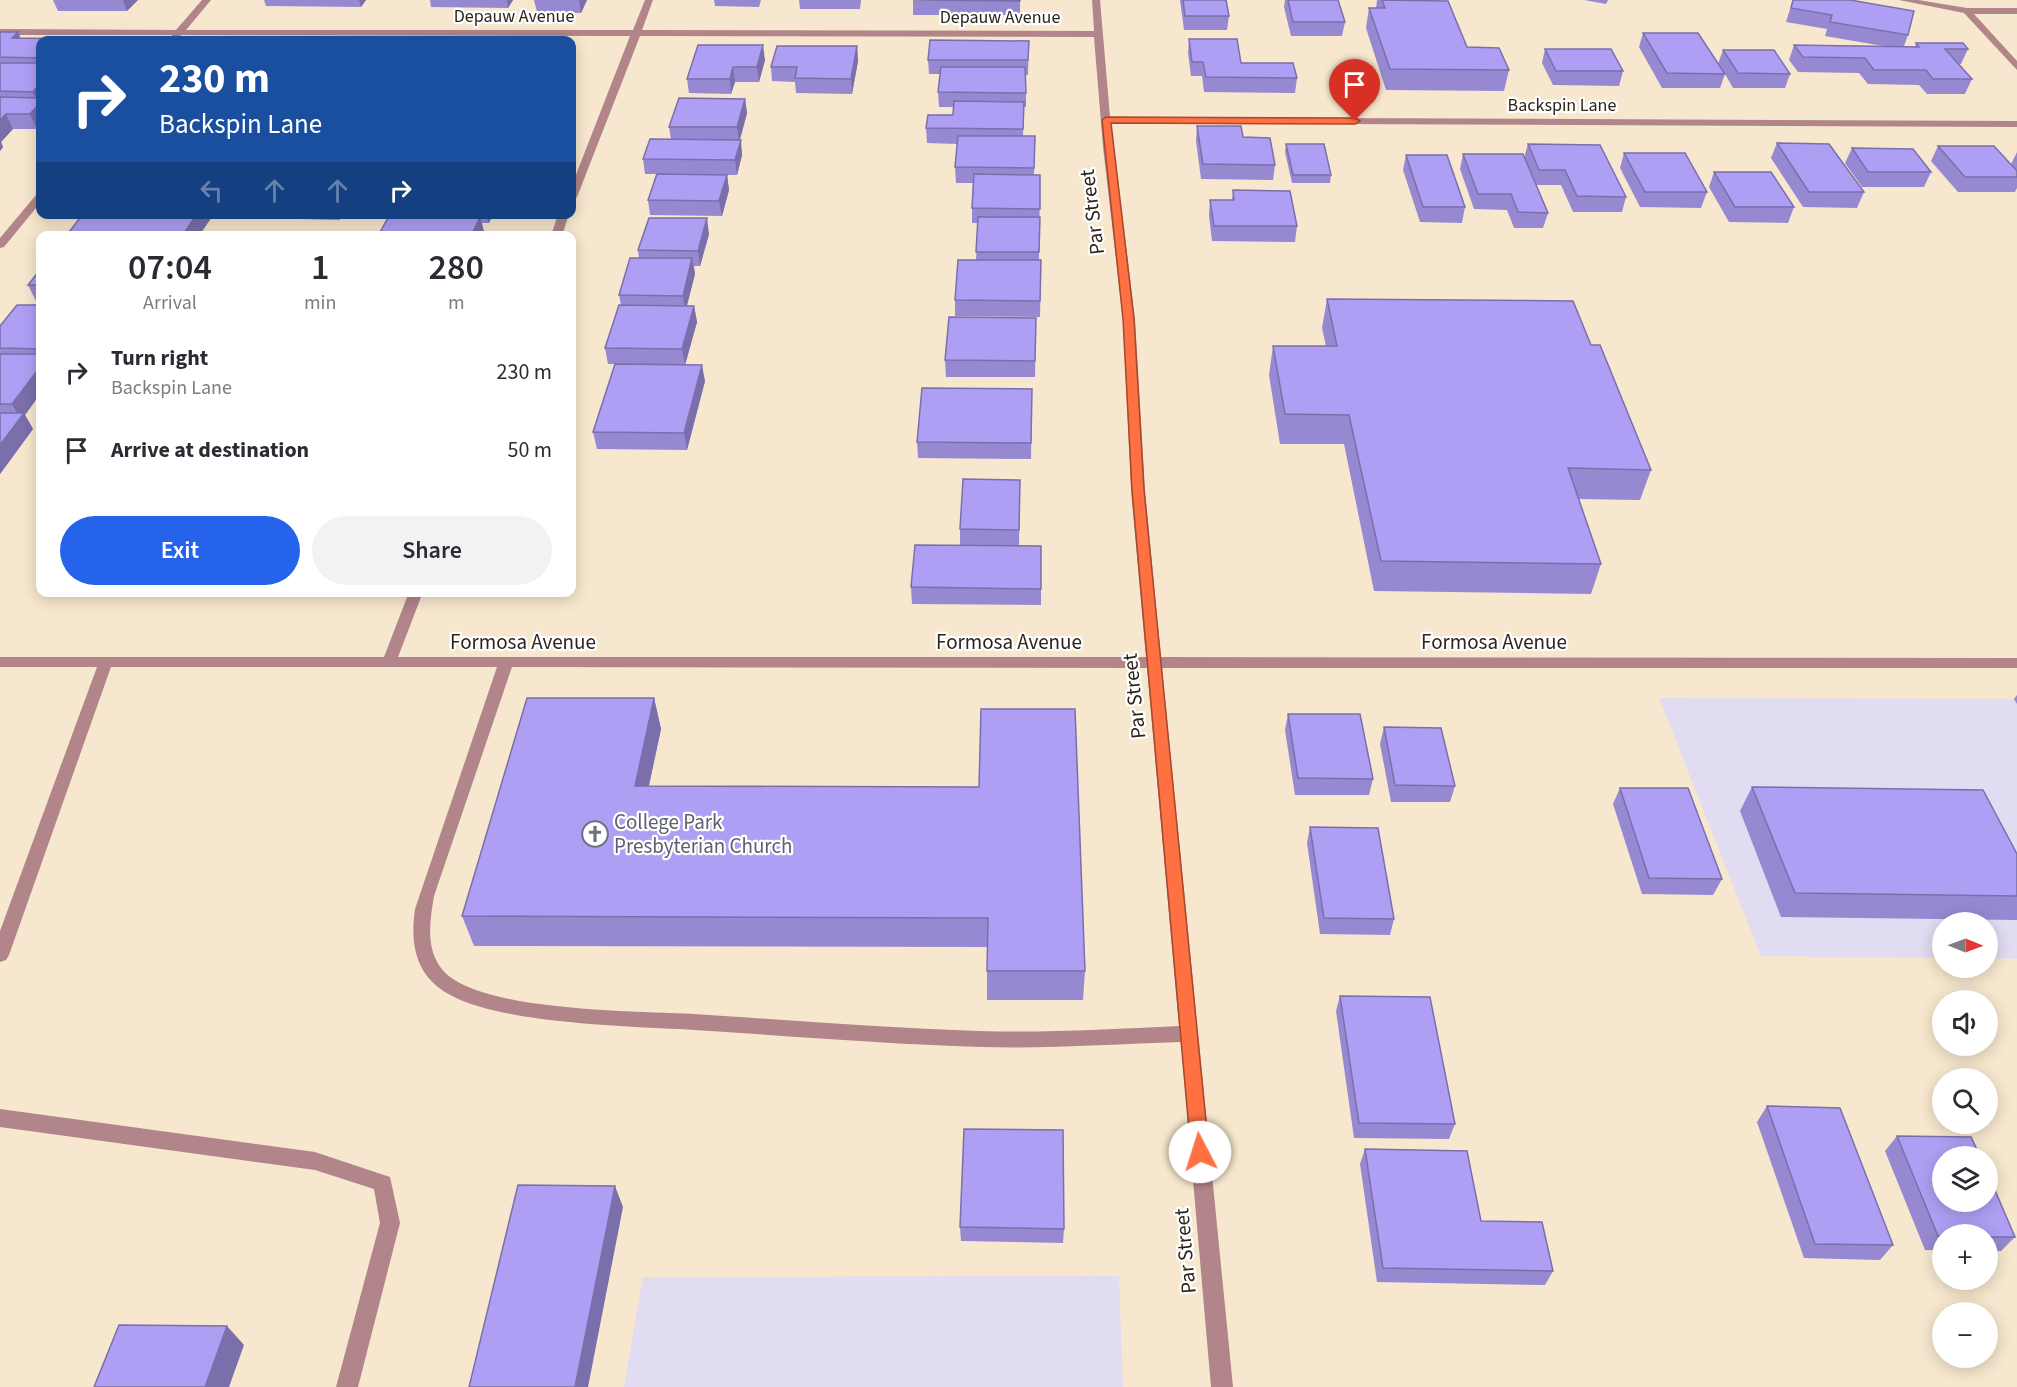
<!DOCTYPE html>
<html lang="en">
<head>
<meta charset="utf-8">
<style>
	body { margin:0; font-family:"Source Sans 3",sans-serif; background:#f2f2f3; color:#2b2b33; height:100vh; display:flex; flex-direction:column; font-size:22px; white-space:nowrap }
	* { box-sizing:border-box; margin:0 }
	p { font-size:20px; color:#7c7c81 }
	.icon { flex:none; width:33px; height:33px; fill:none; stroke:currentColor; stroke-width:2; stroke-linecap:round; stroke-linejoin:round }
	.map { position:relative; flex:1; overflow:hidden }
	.panel { position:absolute; left:36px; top:231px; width:540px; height:366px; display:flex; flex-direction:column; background:#fff; border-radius:12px; box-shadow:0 3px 15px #0003 }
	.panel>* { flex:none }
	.top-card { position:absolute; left:36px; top:36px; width:540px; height:183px; border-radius:12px; box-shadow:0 3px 15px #0003; background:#1a4fa0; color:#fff; overflow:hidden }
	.needle { width:39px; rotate:91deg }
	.fabs { position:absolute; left:1932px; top:912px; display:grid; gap:12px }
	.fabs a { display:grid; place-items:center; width:66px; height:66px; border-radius:50%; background:#fff; box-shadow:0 3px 15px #0003; font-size:30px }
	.pin { position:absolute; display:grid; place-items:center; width:51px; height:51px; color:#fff; margin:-62px -26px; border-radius:50% 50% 50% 0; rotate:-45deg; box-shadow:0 0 6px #0007 }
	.pin .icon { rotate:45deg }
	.me { position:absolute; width:66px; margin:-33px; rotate:355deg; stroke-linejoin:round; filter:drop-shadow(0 0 4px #0008) }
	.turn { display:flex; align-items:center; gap:21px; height:126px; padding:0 24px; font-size:27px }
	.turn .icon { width:78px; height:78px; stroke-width:2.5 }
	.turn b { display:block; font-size:42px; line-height:51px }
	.lanes { display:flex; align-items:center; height:57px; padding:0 24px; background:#0003; justify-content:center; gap:30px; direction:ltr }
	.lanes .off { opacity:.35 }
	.eta { display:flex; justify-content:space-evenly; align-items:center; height:102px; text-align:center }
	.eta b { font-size:36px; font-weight:600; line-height:42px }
	.primary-button { display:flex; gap:12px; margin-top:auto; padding:12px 24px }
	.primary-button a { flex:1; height:69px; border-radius:36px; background:#2563eb; color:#fff; font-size:24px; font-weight:600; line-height:69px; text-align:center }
	.primary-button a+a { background:#f2f2f3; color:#2b2b33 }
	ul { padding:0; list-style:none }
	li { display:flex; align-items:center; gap:18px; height:78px; padding:0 24px }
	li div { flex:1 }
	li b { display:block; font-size:22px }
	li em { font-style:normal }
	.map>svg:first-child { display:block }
	.commercial { fill:#e1dcf2 }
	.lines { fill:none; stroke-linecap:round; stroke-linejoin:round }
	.minor { fill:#b18589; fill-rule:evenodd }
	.wall { fill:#9689d2 }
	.shaded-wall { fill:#7a6fab }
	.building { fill:#af9ff4; stroke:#7a6fab; stroke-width:1.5 }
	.route { fill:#ff7043; stroke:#a6492c; stroke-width:1.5 }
	.labels { text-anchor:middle; stroke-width:4.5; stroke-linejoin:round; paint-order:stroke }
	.far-street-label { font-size:18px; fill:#2b251c; stroke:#fff }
	.street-label { font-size:21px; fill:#2b251c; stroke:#fff }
	.worship-label { font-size:21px; fill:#5b616d; stroke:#fff; text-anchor:start }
</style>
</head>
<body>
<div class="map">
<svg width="2017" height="1387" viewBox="0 0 2017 1387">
	<rect width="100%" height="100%" fill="#f7e7ce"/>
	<g class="commercial">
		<polygon points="1659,698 2017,699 2017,959 1988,958 1988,922 1942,922 1942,958 1761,956"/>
		<polygon points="1119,1276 1123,1387 624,1387 643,1277"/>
	</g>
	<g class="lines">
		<g class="minor">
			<path d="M202,0h9l-25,30h447l12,-30h8l-11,30 452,1 -2,-31h8l10,117 907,4v6l-906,-4 24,196 10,171 16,167 856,1v10h-855l71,719h-22l-30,-345c-67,2 -134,7 -200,5 -96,-3 -191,-11 -286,-17 -61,-4 -211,-5 -257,-43 -25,-20 -27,-49 -23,-78l82,-242h-386l-102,288 -3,5 -6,2v-31l97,-264h-97v-10h384l25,-65h14l-25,65h748l-15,-167 -8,-171 -20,-172 -9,-110 -454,-1 -63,161 -5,3v-15l58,-149 -449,-1 -4,5h-8l3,-5h-172v-6l176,1zM512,667l635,1 32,358c-66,3 -133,7 -200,5 -95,-3 -190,-11 -285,-17 -61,-3 -193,-3 -241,-35 -29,-20 -24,-53 -19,-83z"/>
			<polygon points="1899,0 1918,0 1967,8 2017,8 2017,14 1974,14 2017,61 2017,70 1964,13"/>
			<polygon points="40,194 40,203 4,247 0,248 0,238 36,195"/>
			<polygon points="558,214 569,214 562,236 551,236"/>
			<polygon points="0,1109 315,1152 390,1177 400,1223 358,1387 336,1387 380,1223 374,1189 315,1170 0,1127"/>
		</g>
	</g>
	<g class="wall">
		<polygon points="53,0 138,0 127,11 58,11"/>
		<polygon points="264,0 366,0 361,7 266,6"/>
		<polygon points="430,0 513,0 508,8 431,7"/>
		<polygon points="534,0 587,0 581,13 537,12"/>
		<polygon points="714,0 761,0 759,7 715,6"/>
		<polygon points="799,0 861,0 860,9 800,9"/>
		<polygon points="1020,0 1020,15 913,15 913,1"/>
		<polygon points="1180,0 1226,0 1229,16 1227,30 1184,30"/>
		<polygon points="1285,0 1338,0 1345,22 1342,36 1291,36 1284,7"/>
		<polygon points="1377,0 1422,0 1467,47 1509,70 1504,91 1386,90 1366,28 1369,8 1376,8"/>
		<polygon points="1584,0 1608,0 1606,4"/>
		<polygon points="1793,0 1908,35 1904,46 1915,47 1916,43 1968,49 1961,64 1958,64 1972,79 1965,94 1927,94 1919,85 1868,84 1859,73 1798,72 1789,60 1794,45 1883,46 1825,36 1827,29 1786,22"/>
		<polygon points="0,32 18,32 20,38 40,40 40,126 37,129 13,129 1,142 3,147 0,151"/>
		<polygon points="1643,33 1718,64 1723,50 1790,74 1785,88 1733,88 1725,74 1720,88 1662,88 1639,47"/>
		<polygon points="1189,39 1241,63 1297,78 1295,93 1204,92 1202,76 1191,76 1188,53"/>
		<polygon points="1029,41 1028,75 1026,75 1026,107 1024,107 1023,136 1035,136 1034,175 1040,175 1039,260 1041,260 1040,317 955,316 955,300 976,260 978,223 972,223 972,208 973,183 956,183 955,167 957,144 927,143 926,128 953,115 953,107 939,107 938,92 940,74 929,74 928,60"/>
		<polygon points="857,46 858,61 852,94 796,93 795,82 772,81 771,67"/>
		<polygon points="1545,49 1623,71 1619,86 1553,85 1542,63"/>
		<polygon points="765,60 759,82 735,82 731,94 689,93 687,79"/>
		<polygon points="745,99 747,113 740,140 742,155 737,175 727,175 729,190 722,216 650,215 648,200 656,174 645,174 643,159 671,139 669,127"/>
		<polygon points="1197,126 1243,137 1275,165 1273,180 1201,179 1196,141"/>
		<polygon points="1777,143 1864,192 1857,208 1803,207 1771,158"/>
		<polygon points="1286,144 1331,175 1330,183 1292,183 1285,152"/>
		<polygon points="1528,144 1626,197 1622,212 1573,212 1561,185 1536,185 1548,213 1543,228 1514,228 1507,210 1474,209 1460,169 1463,154 1524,158"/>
		<polygon points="1938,146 2011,164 2017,152 2017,188 2015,192 1958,192 1931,161"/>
		<polygon points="1852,148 1931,172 1924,187 1862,187 1845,163"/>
		<polygon points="1624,153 1707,192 1701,208 1640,207 1620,168"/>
		<polygon points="1406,155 1465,207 1462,223 1420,222 1403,170"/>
		<polygon points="1714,172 1794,207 1788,223 1729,222 1709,187"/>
		<polygon points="1233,190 1297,226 1295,242 1212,241 1209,216 1210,200 1232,200"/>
		<polygon points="299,214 343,214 339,220 301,219"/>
		<polygon points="399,214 493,214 489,223 482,223 484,232 400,216"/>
		<polygon points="709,234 700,266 694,266 695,274 687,306 694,306 697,322 685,365 608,364 605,348 621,305 619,295 639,258 638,250"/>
		<polygon points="40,270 40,301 36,301 28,285"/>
		<polygon points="1327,299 1591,345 1651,470 1640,500 1578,499 1601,564 1591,594 1374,591 1344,444 1280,444 1269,375 1273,346 1326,346 1322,328"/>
		<polygon points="40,305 40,394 25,415 33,429 0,474 0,348"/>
		<polygon points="1036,318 1035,377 946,377 945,360"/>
		<polygon points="705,381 687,450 597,449 593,432"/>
		<polygon points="1032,389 1031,459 918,458 917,442"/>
		<polygon points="1020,480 1019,546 1041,546 1041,605 912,604 911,587 960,545 960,529"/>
		<polygon points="2017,695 2017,704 2014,699"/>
		<polygon points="654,698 661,729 649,786 979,787 1085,971 1083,1000 987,1000 987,947 474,946 462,916"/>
		<polygon points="1288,714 1373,779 1369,795 1295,795 1285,730"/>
		<polygon points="1384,727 1455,786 1450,802 1391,802 1380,744"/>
		<polygon points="1752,787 2017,854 2017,920 1781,917 1740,811"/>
		<polygon points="1620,788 1722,879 1713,895 1642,894 1613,804"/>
		<polygon points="1310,827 1394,919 1390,935 1320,934 1307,843"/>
		<polygon points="1340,996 1455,1124 1449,1139 1354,1138 1336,1011"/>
		<polygon points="1767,1106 1893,1245 1880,1260 1804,1258 1757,1122"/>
		<polygon points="1897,1136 2015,1237 2001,1251 1988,1251 1988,1234 1942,1234 1942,1250 1925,1250 1885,1151"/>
		<polygon points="1365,1149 1481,1221 1553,1271 1545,1285 1377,1282 1360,1164"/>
		<polygon points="960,1227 1064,1229 1063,1243 961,1241"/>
	</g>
	<g class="shaded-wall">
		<polygon points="123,0 138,0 127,11"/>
		<polygon points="359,0 366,0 361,7"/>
		<polygon points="507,0 513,0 508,8"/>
		<polygon points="579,0 587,0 581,13"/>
		<polygon points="18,32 24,46 12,38"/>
		<polygon points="763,45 765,60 759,82 757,67"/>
		<polygon points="857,46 858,61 852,94 851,79"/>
		<polygon points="733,67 735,82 731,94 730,79"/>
		<polygon points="40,83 40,126 37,129 30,114 39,105 33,92"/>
		<polygon points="745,99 747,113 739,142 737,127"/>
		<polygon points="6,114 13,129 1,142 3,147 0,151 0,120"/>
		<polygon points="741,140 742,155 737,175 735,160"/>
		<polygon points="727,175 729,190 722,216 719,201"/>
		<polygon points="197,214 214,214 199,236 182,236"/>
		<polygon points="337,214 343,214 339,220"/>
		<polygon points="486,214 493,214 489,223"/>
		<polygon points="480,217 484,232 483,236 471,236"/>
		<polygon points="707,218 709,234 700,266 698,251"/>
		<polygon points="692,258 695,274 685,312 683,296"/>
		<polygon points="694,306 697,322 685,365 682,349"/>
		<polygon points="702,365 705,381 687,450 684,433"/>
		<polygon points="40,367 40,394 25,415 33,429 0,474 0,445 20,418 12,404"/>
		<polygon points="654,698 661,729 642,816 635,786"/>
		<polygon points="615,1186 623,1207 588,1387 575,1387"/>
		<polygon points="227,1326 244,1345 229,1387 205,1387"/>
	</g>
	<g class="building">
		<polygon points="913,0 1020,0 1020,1"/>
		<polygon points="1183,0 1226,0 1229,16 1185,16"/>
		<polygon points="1288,0 1338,0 1345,22 1293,22"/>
		<polygon points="1382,0 1448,1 1467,47 1499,48 1509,70 1390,69 1369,8 1385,8"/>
		<polygon points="1793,0 1850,0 1914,11 1908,35 1830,22 1832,15 1791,8"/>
		<polygon points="0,32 18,32 12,38 83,39 82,40 40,40 40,58 0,57"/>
		<polygon points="1643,33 1698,33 1725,74 1667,73"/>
		<polygon points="228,38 318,39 316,40 226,40"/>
		<polygon points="478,39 560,40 477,40"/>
		<polygon points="1189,39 1237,39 1241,63 1293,63 1297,78 1206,77 1203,62 1192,62"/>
		<polygon points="930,40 1029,41 1028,60 928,60"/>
		<polygon points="1916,43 1963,43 1968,49 1945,49 1972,79 1933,79 1926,70 1874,70 1865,58 1803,57 1794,45 1919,47"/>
		<polygon points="698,45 763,45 757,67 733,67 730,79 687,79"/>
		<polygon points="777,46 857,46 851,79 795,78 797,67 771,67"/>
		<polygon points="1545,49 1611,49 1623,71 1556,71"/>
		<polygon points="1723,50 1774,50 1790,74 1738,73"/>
		<polygon points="0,63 40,63 40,83 33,92 0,91"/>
		<polygon points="941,67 1025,67 1026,93 938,92"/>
		<polygon points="0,97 40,98 40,103 30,114 6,114 0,120"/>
		<polygon points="679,98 745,99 737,127 669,127"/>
		<polygon points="954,101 1024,102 1023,129 926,128 928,115 953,115"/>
		<polygon points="1197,126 1241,126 1243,137 1270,138 1275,165 1203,164"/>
		<polygon points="958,136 1035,136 1034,168 955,167"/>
		<polygon points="650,139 741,140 735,160 643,159"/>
		<polygon points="1777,143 1829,144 1864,192 1809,192"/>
		<polygon points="1286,144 1324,144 1331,175 1293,175"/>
		<polygon points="1528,144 1600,145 1626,197 1577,196 1565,170 1539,170"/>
		<polygon points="1938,146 1994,146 2017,171 2017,177 1965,177"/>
		<polygon points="1852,148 1913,149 1931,172 1868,172"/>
		<polygon points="1624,153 1685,153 1707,192 1645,192"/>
		<polygon points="1463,154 1523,154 1548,213 1518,212 1511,194 1478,194"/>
		<polygon points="1406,155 1447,155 1465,207 1423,207"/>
		<polygon points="1714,172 1771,172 1794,207 1735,207"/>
		<polygon points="657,174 727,175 719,201 648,200"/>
		<polygon points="974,174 1040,175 1040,209 972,208"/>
		<polygon points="1233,190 1290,191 1297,226 1214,226 1210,200 1234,200"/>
		<polygon points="83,214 197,214 182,236 66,236"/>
		<polygon points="389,216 480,217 471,236 378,236"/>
		<polygon points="978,217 1040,217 1039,252 976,252"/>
		<polygon points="649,218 707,218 698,251 638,250"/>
		<polygon points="208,232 259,232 257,236 206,236"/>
		<polygon points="630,258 692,258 683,296 619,295"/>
		<polygon points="958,260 1041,260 1040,301 955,300"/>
		<polygon points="40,270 40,285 28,285"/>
		<polygon points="1327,299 1573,301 1591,345 1600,345 1651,470 1568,468 1601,564 1381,561 1349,415 1285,414 1273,346 1337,346"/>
		<polygon points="17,305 40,305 40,349 0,348 0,326"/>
		<polygon points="619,305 694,306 682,349 605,348"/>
		<polygon points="949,317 1036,318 1035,361 945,360"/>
		<polygon points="0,354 40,354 40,367 12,404 0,404"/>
		<polygon points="615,364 702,365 684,433 593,432"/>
		<polygon points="922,388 1032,389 1031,443 917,442"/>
		<polygon points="0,413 24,413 0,445"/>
		<polygon points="963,479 1020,480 1019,530 960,529"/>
		<polygon points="915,545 1041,546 1041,589 911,587"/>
		<polygon points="527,698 654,698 635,786 979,787 981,709 1075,709 1085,971 987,971 988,918 462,916"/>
		<polygon points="1288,714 1360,714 1373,779 1298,778"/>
		<polygon points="1384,727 1441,728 1455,786 1395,785"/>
		<polygon points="1752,787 1983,790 2017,854 2017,896 1795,893"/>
		<polygon points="1620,788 1688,788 1722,879 1649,878"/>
		<polygon points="1310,827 1378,828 1394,919 1324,918"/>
		<polygon points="1340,996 1430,997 1455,1124 1359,1123"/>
		<polygon points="1767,1106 1840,1108 1893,1245 1815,1244"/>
		<polygon points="964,1129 1063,1130 1064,1229 960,1227"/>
		<polygon points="1897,1136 1971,1137 1980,1156 1942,1156 1942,1202 1988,1202 1988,1174 2015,1237 1988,1237 1988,1234 1942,1234 1942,1236 1938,1236"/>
		<polygon points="1365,1149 1467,1151 1481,1221 1542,1222 1553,1271 1383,1268"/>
		<polygon points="518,1185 615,1186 575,1387 469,1387"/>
		<polygon points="119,1325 227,1326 205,1387 94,1387"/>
	</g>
	<polygon class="route" points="1106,117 1355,118 1360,121 1355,124 1111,123 1134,319 1144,490 1209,1152 1206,1158 1200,1160 1194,1158 1191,1152 1132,490 1123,319 1102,120"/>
	<defs>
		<g id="church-ring" transform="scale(1.35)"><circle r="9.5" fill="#fff" stroke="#6b7280" stroke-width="1.5"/><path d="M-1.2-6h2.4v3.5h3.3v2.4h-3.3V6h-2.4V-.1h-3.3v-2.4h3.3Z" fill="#6b7280"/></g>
	</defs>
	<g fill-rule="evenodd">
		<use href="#church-ring" x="595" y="834"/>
	</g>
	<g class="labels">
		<g class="far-street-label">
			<text x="514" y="22">Depauw Avenue</text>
			<text x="1000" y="23">Depauw Avenue</text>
			<text x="1562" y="111">Backspin Lane</text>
		</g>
		<g class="street-label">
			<text transform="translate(1092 212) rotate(-97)" y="7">Par Street</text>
			<text x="523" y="649">Formosa Avenue</text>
			<text x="1009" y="649">Formosa Avenue</text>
			<text x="1494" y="649">Formosa Avenue</text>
			<text transform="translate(1134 696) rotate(-96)" y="7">Par Street</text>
			<text transform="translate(1185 1251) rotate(-95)" y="7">Par Street</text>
		</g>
		<g class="worship-label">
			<text x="614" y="829">College Park<tspan x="614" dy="24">Presbyterian Church</tspan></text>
		</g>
	</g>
</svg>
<div class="fabs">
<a><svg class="needle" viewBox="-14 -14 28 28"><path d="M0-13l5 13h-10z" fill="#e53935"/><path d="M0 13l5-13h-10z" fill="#7c7c81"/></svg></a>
<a><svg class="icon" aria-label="sound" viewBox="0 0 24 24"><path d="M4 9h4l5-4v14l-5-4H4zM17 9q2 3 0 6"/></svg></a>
<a><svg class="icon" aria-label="search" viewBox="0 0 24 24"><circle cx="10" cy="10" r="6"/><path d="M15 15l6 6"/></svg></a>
<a><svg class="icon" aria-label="layers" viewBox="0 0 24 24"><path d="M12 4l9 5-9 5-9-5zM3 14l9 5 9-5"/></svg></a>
<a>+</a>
<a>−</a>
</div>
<div class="pin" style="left:1355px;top:121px;background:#d93025"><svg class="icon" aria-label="arrive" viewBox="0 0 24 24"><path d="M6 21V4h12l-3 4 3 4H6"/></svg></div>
<svg class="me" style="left:1200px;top:1152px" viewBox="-20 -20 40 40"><circle r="19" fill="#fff"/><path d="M0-13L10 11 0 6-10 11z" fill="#ff7043"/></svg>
<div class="top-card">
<div class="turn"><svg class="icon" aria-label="right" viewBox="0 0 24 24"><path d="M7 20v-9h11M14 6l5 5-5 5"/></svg><div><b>230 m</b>Backspin Lane</div></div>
<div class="lanes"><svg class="icon off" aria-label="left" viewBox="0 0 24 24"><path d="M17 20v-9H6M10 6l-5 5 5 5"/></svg><svg class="icon off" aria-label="ahead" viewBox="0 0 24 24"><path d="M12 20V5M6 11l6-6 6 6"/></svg><svg class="icon off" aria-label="ahead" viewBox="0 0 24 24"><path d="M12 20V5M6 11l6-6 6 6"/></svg><svg class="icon" aria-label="right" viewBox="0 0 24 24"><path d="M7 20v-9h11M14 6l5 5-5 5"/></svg></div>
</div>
<section class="panel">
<div class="eta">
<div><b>07:04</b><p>Arrival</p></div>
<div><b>1</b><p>min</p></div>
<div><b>280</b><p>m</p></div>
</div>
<ul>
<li><svg class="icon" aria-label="right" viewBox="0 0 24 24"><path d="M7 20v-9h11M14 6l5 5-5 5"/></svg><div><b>Turn right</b><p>Backspin Lane</p></div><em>230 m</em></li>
<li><svg class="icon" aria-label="arrive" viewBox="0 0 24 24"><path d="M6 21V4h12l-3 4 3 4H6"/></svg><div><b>Arrive at destination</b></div><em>50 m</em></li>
</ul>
<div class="primary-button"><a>Exit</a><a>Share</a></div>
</section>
</div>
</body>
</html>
